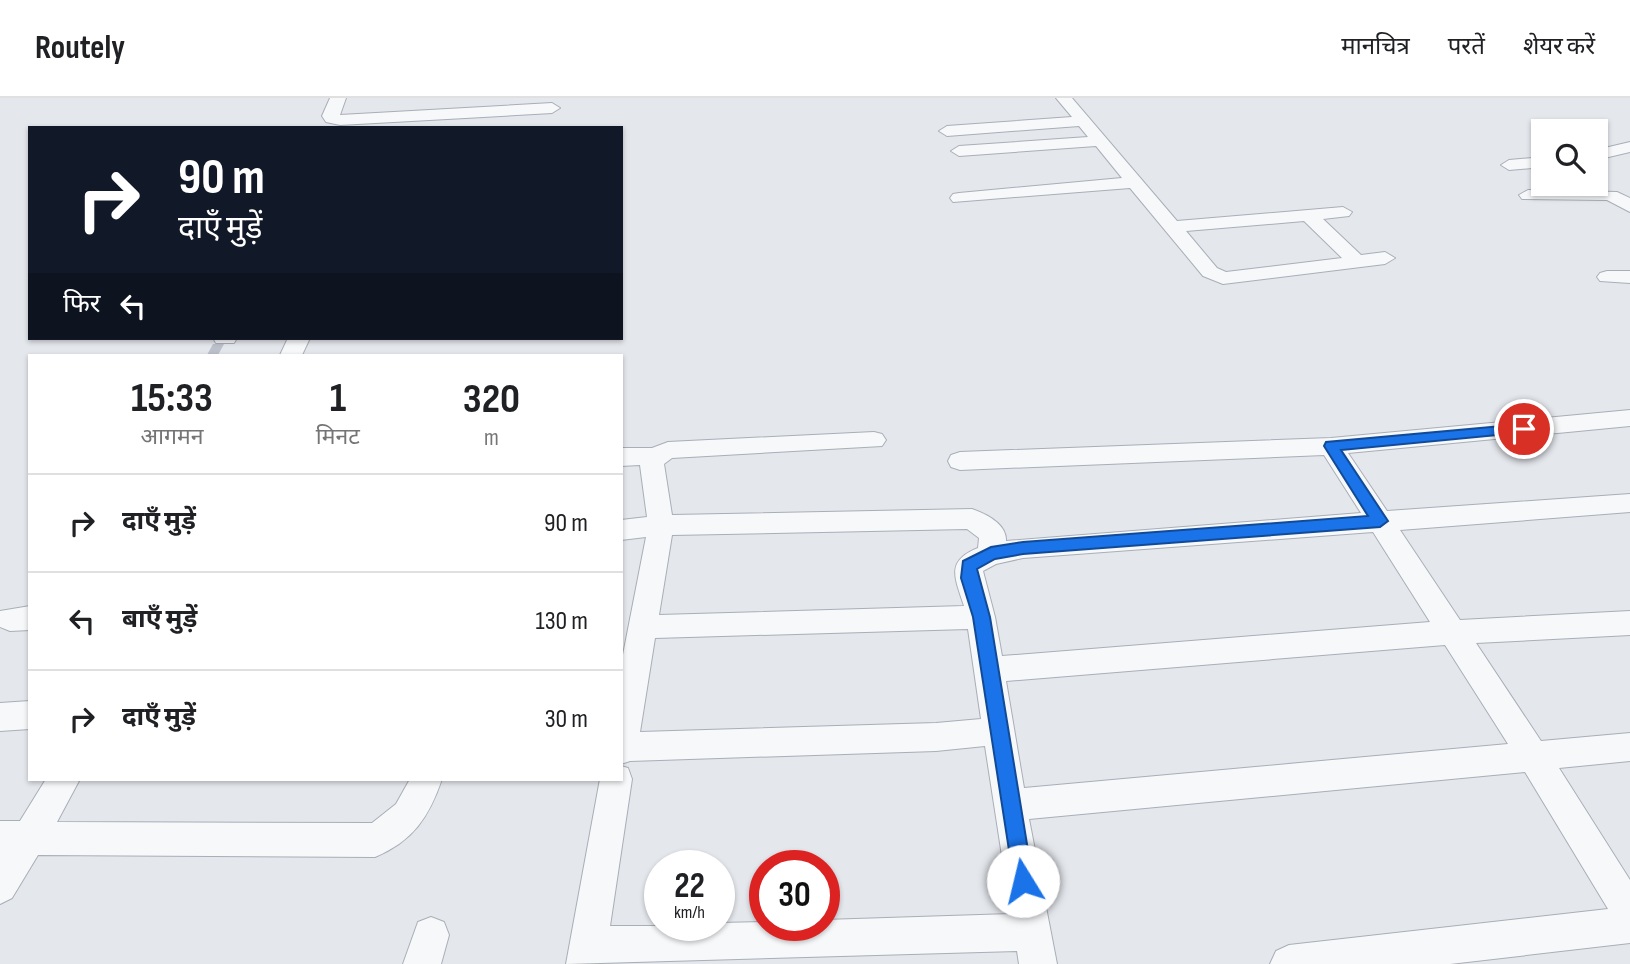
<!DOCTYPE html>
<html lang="hi">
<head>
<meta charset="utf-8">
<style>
	body { margin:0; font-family:"Sofia Sans Condensed","Noto Sans Devanagari",sans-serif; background:#f6f6f6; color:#202124; height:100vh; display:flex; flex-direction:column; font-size:26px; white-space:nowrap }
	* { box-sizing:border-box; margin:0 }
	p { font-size:23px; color:#757577 }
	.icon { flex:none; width:38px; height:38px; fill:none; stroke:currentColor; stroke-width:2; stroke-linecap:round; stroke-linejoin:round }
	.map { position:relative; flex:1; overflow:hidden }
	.sheet { position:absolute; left:28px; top:256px; width:595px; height:427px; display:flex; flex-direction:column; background:#fff; border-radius:0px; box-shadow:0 2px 5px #0004 }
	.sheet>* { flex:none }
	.top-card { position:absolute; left:28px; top:28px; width:595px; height:214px; border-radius:0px; box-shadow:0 2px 5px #0004; background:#111827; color:#fff; overflow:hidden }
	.tools { position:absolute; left:1531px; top:21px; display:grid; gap:14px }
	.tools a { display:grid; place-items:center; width:77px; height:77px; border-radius:0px; background:#fff; box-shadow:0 2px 5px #0004; font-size:35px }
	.speed { position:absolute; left:644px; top:752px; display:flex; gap:14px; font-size:35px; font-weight:700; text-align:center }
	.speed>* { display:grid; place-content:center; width:91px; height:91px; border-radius:50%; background:#fff; box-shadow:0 2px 5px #0004; line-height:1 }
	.speed small { font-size:18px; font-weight:400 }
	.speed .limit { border:10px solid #d22; background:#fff; color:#111 }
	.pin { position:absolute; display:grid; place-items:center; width:60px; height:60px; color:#fff; margin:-30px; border:4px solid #fff; border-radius:50%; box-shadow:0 2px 7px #0007 }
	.me { position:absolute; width:77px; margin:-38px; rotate:351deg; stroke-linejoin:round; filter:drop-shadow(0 0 5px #0008) }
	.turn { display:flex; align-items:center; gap:24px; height:147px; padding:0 35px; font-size:32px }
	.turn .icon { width:91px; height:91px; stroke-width:2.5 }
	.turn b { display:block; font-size:49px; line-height:60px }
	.then { display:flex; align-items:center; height:66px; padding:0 35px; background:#0003; gap:14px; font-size:26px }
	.eta { display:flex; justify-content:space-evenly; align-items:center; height:119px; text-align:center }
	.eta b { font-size:42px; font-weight:700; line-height:49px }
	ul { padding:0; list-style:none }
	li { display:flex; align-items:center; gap:21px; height:98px; padding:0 35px; border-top:2px solid #e0e0e0 }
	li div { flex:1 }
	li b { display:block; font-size:26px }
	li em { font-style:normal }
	header { display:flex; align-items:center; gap:42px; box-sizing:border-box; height:98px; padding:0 35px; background:#fff; border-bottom:2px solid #e0e0e0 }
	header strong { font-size:33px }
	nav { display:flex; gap:38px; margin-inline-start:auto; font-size:24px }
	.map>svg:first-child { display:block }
	.building { fill:#bbc0ca }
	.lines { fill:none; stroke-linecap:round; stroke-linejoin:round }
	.minor-casing { stroke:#a9aeb7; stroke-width:2 }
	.minor { fill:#f7f8fa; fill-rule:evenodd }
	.route { fill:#1a73e8; stroke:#114b97; stroke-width:2 }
</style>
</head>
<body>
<header>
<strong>Routely</strong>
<nav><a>मानचित्र</a><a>परतें</a><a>शेयर करें</a></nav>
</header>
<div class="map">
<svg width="1630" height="866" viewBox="0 0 1630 866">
	<rect width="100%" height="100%" fill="#e4e7ec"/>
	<polygon class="building" points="213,246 224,246 218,257 207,257"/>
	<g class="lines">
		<g class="minor-casing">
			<g id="minor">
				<polygon points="330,0 346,0 340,17 552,5 560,10 552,15 340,27 326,24 322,18"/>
				<path d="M1056,0h16l105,123 166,-14 9,5 -3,4 -26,3 38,36 24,-3 10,6 -10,6 -162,20 -20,-8 -73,-88 -177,14 -3,-4 3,-4 6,-1 163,-15 -26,-32 -137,10 -8,-5 8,-5 129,-9 -9,-11 -132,10 -8,-5 8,-5 125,-9zM1304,123l38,37 -116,14 -9,-4 -31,-37z"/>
				<polygon points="1630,44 1630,54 1596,62 1596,52"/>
				<polygon points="1544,59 1544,69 1509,72 1501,67 1509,62"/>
				<polygon points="1528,92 1617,94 1630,100 1630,114 1607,102 1522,101 1519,97"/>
				<polygon points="1607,173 1630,173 1630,185 1600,183 1597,179 1600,175"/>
				<polygon points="213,240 237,240 234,245 216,245"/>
				<polygon points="288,240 310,240 302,257 280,257"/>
				<path d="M1630,312v16l-282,27 39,58 243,-17v18l-230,18 60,90 170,-9v24l-154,8 65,98 89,-8v28l-71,7 71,112v63l-180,21h-180l6,-13 13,-6 319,-36 -83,-137 -496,47 28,145h-38l-2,-13 -451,13 34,-185h21v-13l7,2 4,11 -22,147h109v-3l46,-1v4h59v-6l187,-6 -26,-168 -49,5 -306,10 -9,3v-99l25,-128 -25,3v-20l26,-3 -7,-52 -19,1v-18h31l16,-6 206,-10 8,2 4,6 -4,6 -210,12 -8,6 8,51 300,-6c14,5 35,15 34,32l355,-28 -37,-58 -364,15 -9,-3 -3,-6 3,-6 9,-3 371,-14zM967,431l12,9 -1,10c-33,13 -23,30 -14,58l-305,9 13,-80zM1373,434l57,90 -428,34 -7,-39 -12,-46 13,-7 27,-6zM968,531l13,90 -45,4 -296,9 15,-94zM1445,547l63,99 -484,44 -18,-107z"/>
				<polygon points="30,508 30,532 10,533 0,529 0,513"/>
				<polygon points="30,603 30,631 0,633 0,605"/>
				<path d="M46,681h34l-23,43 315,1 24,-19 14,-25h32c-13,38 -29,62 -67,78l-337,-2 -26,43 -12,6v-83h20z"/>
				<polygon points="431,819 444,824 449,837 441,866 403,866 418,824"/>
			</g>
		</g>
		<use href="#minor" class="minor"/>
	</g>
	<polygon class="route" points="1524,326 1529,327 1531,331 1529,334 1341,352 1388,423 1380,429 1023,456 995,461 977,471 990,519 1033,783 1030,791 1023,794 1015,791 973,519 961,480 963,463 991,449 1023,444 1368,418 1324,348 1326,344"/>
</svg>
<div class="tools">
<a><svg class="icon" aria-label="search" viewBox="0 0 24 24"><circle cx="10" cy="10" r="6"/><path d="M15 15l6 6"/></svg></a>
</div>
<div class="speed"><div>22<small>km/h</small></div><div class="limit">30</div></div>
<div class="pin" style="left:1524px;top:331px;background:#d93025"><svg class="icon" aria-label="arrive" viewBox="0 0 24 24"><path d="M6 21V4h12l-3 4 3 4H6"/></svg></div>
<svg class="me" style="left:1023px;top:783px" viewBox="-20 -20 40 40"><circle r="19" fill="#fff"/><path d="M0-13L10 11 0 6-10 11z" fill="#1a73e8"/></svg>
<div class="top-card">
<div class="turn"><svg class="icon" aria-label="right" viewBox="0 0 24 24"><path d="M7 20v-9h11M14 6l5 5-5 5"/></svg><div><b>90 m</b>दाएँ मुड़ें</div></div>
<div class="then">फिर<svg class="icon" aria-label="left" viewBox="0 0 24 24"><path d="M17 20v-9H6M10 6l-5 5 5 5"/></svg></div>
</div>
<section class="sheet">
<div class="eta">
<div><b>15:33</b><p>आगमन</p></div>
<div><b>1</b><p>मिनट</p></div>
<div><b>320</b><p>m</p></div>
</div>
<ul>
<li><svg class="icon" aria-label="right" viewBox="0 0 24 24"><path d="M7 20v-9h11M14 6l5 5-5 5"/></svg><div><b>दाएँ मुड़ें</b></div><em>90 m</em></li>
<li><svg class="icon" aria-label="left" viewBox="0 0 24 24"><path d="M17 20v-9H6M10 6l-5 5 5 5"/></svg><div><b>बाएँ मुड़ें</b></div><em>130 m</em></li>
<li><svg class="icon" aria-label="right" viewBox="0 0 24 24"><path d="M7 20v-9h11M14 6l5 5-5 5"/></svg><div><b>दाएँ मुड़ें</b></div><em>30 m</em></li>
</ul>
</section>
</div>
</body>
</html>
